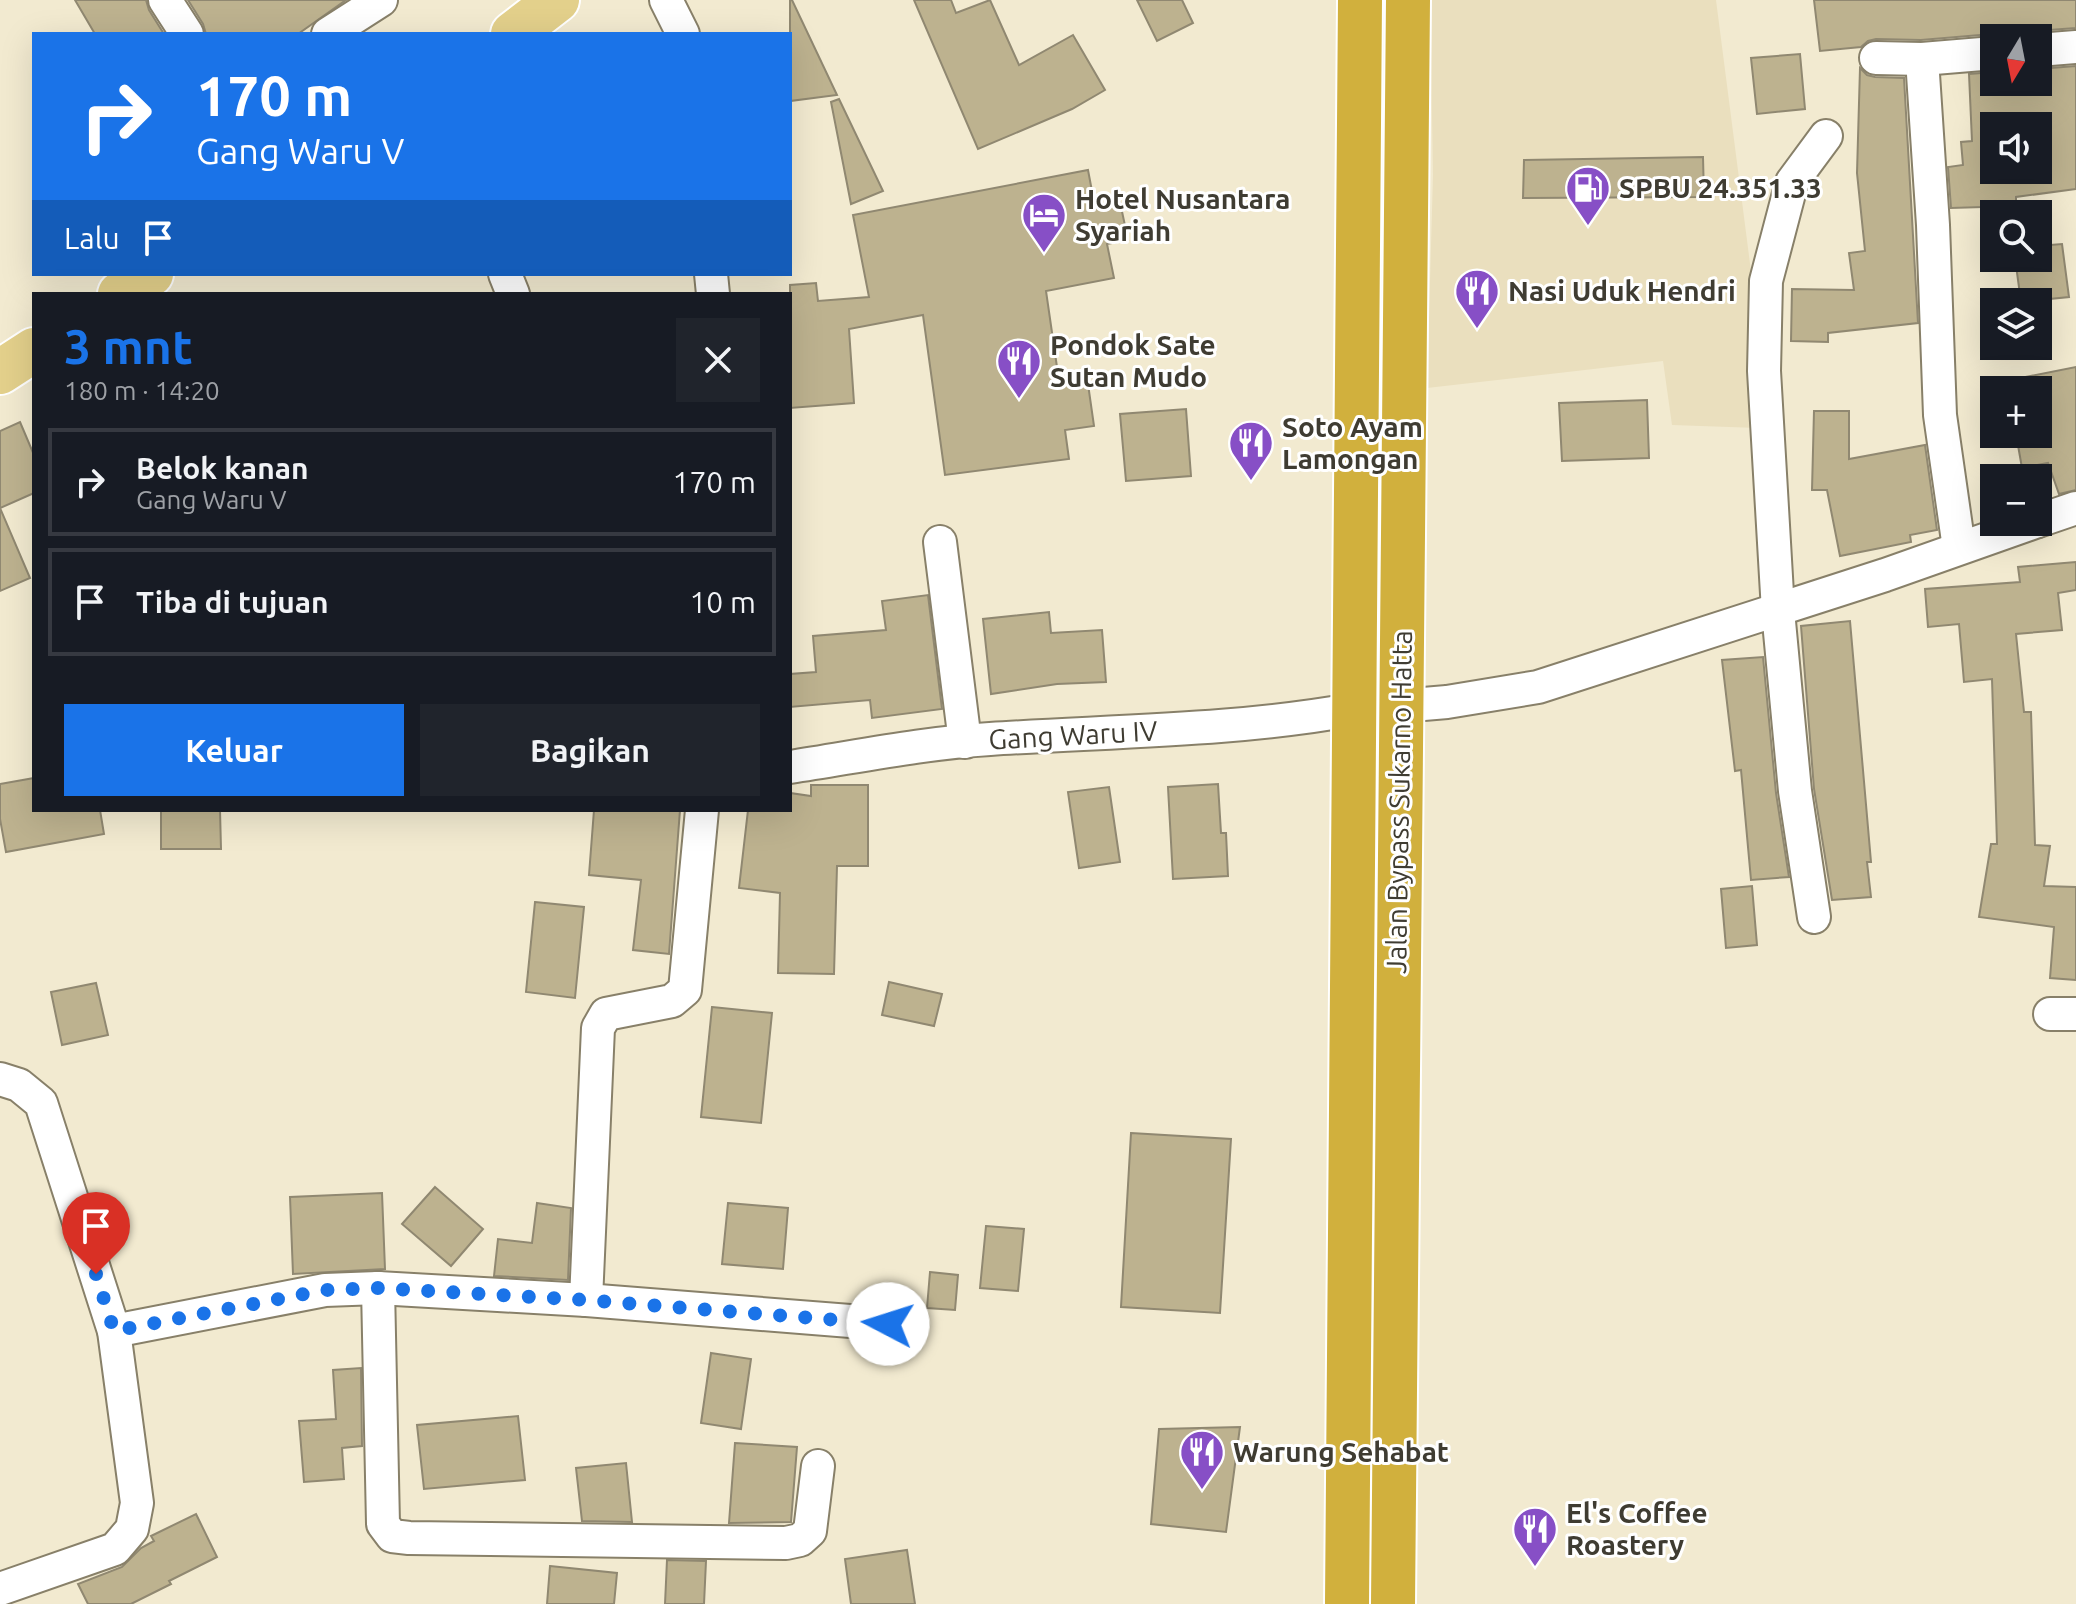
<!DOCTYPE html>
<html lang="id">
<head>
<meta charset="utf-8">
<style>
	body { margin:0; font-family:Ubuntu,sans-serif; background:#20242c; color:#f1f3f6; height:100vh; display:flex; flex-direction:column; font-size:30px; white-space:nowrap }
	* { box-sizing:border-box; margin:0 }
	p { font-size:26px; color:#9ea1a6 }
	.icon { flex:none; width:44px; height:44px; fill:none; stroke:currentColor; stroke-width:2; stroke-linecap:round; stroke-linejoin:round }
	.map { position:relative; flex:1; overflow:hidden }
	.details { position:absolute; left:32px; top:292px; width:760px; height:520px; display:flex; flex-direction:column; background:#171b24; border-radius:0px; box-shadow:0 8px 32px #0002 }
	.details>* { flex:none }
	.top-card { position:absolute; left:32px; top:32px; width:760px; height:244px; border-radius:0px; box-shadow:0 8px 32px #0002; background:#1a73e8; color:#fff; overflow:hidden }
	.needle { width:52px; rotate:190deg }
	.controls { position:absolute; left:1980px; top:24px; display:grid; gap:16px }
	.controls a { display:grid; place-items:center; width:72px; height:72px; border-radius:0px; background:#171b24; box-shadow:0 8px 32px #0002; font-size:40px }
	.pin { position:absolute; display:grid; place-items:center; width:68px; height:68px; color:#fff; margin:-82px -34px; border-radius:50% 50% 50% 0; rotate:-45deg; box-shadow:0 0 8px #0007 }
	.pin .icon { rotate:45deg }
	.me { position:absolute; width:88px; margin:-44px; rotate:275deg; stroke-linejoin:round; filter:drop-shadow(0 0 6px #0008) }
	.turn { display:flex; align-items:center; gap:28px; height:168px; padding:0 32px; font-size:36px }
	.turn .icon { width:104px; height:104px; stroke-width:2.5 }
	.turn b { display:block; font-size:56px; line-height:68px }
	.then { display:flex; align-items:center; height:76px; padding:0 32px; background:#0003; gap:16px; font-size:30px }
	.round { display:grid; place-items:center; flex:none; width:84px; height:84px; border-radius:0px; background:#20242c }
	.summary { display:flex; align-items:center; justify-content:space-between; height:136px; padding:0 32px }
	h1 { font-size:48px; font-weight:700; line-height:60px; color:#1a73e8 }
	.cta { display:flex; gap:16px; margin-top:auto; padding:16px 32px }
	.cta a { flex:1; height:92px; border-radius:0px; background:#1a73e8; color:#fff; font-size:32px; font-weight:700; line-height:92px; text-align:center }
	.cta a+a { background:#20242c; color:#f1f3f6 }
	ul { padding:0; list-style:none }
	li { display:flex; align-items:center; gap:24px; height:108px; margin:0 16px 12px; padding:0 16px; border:4px solid #363941; border-radius:0px }
	li div { flex:1 }
	li b { display:block; font-size:30px }
	li em { font-style:normal }
	.map>svg:first-child { display:block }
	.built { fill:#eadfbe }
	.building { fill:#bdb28f; stroke:#908871; stroke-width:2; fill-rule:evenodd }
	.lines { fill:none; stroke-linecap:round; stroke-linejoin:round }
	.street-casing { stroke:#888069; stroke-width:36 }
	.primary-casing { stroke:#fff; stroke-width:48 }
	.highway-casing { stroke:#fff; stroke-width:48 }
	.street { stroke:#fff; stroke-width:32 }
	.primary { stroke:#e3d08b; stroke-width:44 }
	.highway { stroke:#d1b03d; stroke-width:44 }
	.route { stroke:#1a73e8; stroke-width:14; stroke-dasharray:0 25.2 }
	.labels { text-anchor:middle; stroke-width:6; stroke-linejoin:round; paint-order:stroke }
	.poi-label { font-size:28px; font-weight:bold; fill:#3f3c32; stroke:#fff; text-anchor:start }
	.street-label { font-size:28px; fill:#3f3c32; stroke:#fff }
</style>
</head>
<body>
<div class="map">
<svg width="2076" height="1604" viewBox="0 0 2076 1604">
	<rect width="100%" height="100%" fill="#f2ead0"/>
	<polygon class="built" points="1430,0 1716,0 1752,279 1758,428 1672,425 1663,361 1427,388 1433,175"/>
	<g class="building">
		<polygon points="75,0 146,0 149,10 164,34 95,34"/>
		<polygon points="188,0 346,0 298,34 206,34 203,24"/>
		<polygon points="790,0 792,0 837,95 790,101"/>
		<polygon points="914,0 951,0 956,13 990,0 1019,65 1073,35 1105,90 1072,109 978,149"/>
		<polygon points="1137,0 1182,0 1193,23 1157,41"/>
		<polygon points="1814,0 2076,0 2076,28 2036,31 2024,38 2005,38 1992,34 1921,40 1876,39 1868,41 1861,47 1820,51"/>
		<polygon points="1800,54 1805,109 1757,114 1751,58"/>
		<path d="M2076,66v123l-60,8v9l-65,2 -3,-41 15,-2 -2,-23 11,-1 -3,-67 25,-2v10h44v-13zM1994,126h44v44h-44z"/>
		<polygon points="1860,68 1867,75 1875,77 1904,78 1918,323 1828,333 1828,342 1791,341 1792,289 1854,290 1849,253 1865,251 1857,173"/>
		<polygon points="839,99 883,191 851,204 831,102"/>
		<polygon points="1703,157 1704,197 1523,198 1524,160"/>
		<polygon points="1088,170 1095,207 1120,202 1128,240 1107,244 1114,278 1046,291 1059,381 1087,377 1094,426 1065,430 1069,459 945,475 923,315 849,329 854,403 790,408 790,285 816,283 818,301 869,297 853,215"/>
		<polygon points="2062,244 2069,297 2021,302 2015,258 2038,258 2038,246"/>
		<polygon points="2076,367 2076,490 2059,494 2048,463 2022,468 2016,434 2038,434 2038,390 2007,390 2005,381"/>
		<polygon points="1647,400 1649,458 1562,461 1559,403"/>
		<polygon points="1186,409 1191,476 1126,481 1120,414"/>
		<polygon points="1814,411 1849,411 1849,459 1925,445 1937,530 1910,535 1911,542 1840,556 1827,490 1812,490"/>
		<polygon points="20,422 34,455 34,493 0,508 30,578 0,591 0,431"/>
		<polygon points="2076,562 2076,590 2058,593 2062,630 2016,634 2024,712 2031,712 2035,845 2050,846 2044,886 2076,887 2076,980 2050,978 2054,927 1979,917 1991,844 1997,844 1992,679 1964,682 1959,624 1928,627 1925,589 2020,582 2018,567"/>
		<polygon points="928,595 942,709 872,718 870,700 790,707 790,674 816,672 813,636 886,630 882,601"/>
		<polygon points="1049,612 1051,633 1102,630 1106,682 1057,684 991,694 983,619"/>
		<polygon points="1850,621 1871,862 1867,862 1871,897 1832,900 1814,789 1801,626"/>
		<polygon points="1763,657 1776,793 1789,877 1751,880 1741,770 1735,771 1722,660"/>
		<polygon points="34,778 34,810 100,810 104,834 6,852 0,819 0,784"/>
		<polygon points="1218,784 1221,833 1226,833 1228,876 1173,879 1168,787"/>
		<polygon points="811,785 868,785 868,866 837,866 834,974 778,973 780,893 739,888 748,810 790,810 790,793 811,796"/>
		<polygon points="1109,787 1120,862 1079,868 1068,792"/>
		<polygon points="161,810 220,810 221,849 161,849"/>
		<polygon points="594,810 680,810 669,954 633,950 641,880 589,875"/>
		<polygon points="1752,886 1757,945 1726,948 1721,889"/>
		<polygon points="535,902 584,907 575,998 526,992"/>
		<polygon points="889,982 942,994 934,1026 882,1015"/>
		<polygon points="96,983 108,1035 62,1045 51,992"/>
		<polygon points="712,1007 772,1013 761,1123 701,1117"/>
		<polygon points="1131,1133 1231,1139 1220,1313 1121,1307"/>
		<polygon points="435,1187 483,1229 451,1266 402,1224"/>
		<polygon points="382,1193 385,1269 293,1274 290,1197"/>
		<polygon points="537,1203 571,1208 568,1280 494,1276 498,1239 532,1243"/>
		<polygon points="728,1203 788,1208 783,1269 722,1264"/>
		<polygon points="986,1226 1024,1229 1018,1291 980,1288"/>
		<polygon points="930,1272 958,1275 955,1310 927,1308"/>
		<polygon points="711,1353 751,1359 741,1429 701,1423"/>
		<polygon points="361,1368 362,1446 342,1448 344,1479 304,1482 299,1421 336,1419 333,1370"/>
		<polygon points="518,1416 525,1480 424,1489 417,1425"/>
		<polygon points="1240,1427 1226,1532 1151,1524 1159,1429"/>
		<polygon points="735,1443 797,1447 791,1522 729,1523"/>
		<polygon points="626,1463 632,1522 582,1521 576,1468"/>
		<polygon points="196,1514 217,1557 169,1581 171,1584 131,1604 88,1604 78,1584 122,1567 141,1548 154,1541 151,1536"/>
		<polygon points="907,1550 915,1604 851,1604 845,1559"/>
		<polygon points="667,1560 706,1561 704,1604 665,1604"/>
		<polygon points="550,1566 617,1573 614,1604 547,1604"/>
	</g>
	<g class="lines">
		<g class="street-casing">
			<g id="street">
				<polyline points="165,0 187,34"/>
				<polyline points="666,0 683,34"/>
				<polyline points="328,34 381,0"/>
				<polyline points="2038,50 2076,47"/>
				<polyline points="1876,58 1922,59 1994,53"/>
				<polyline points="1922,59 1933,225 1940,415 1959,548"/>
				<polyline points="505,274 513,294"/>
				<polyline points="711,274 713,294"/>
				<polyline points="2038,521 2076,508"/>
				<polyline points="940,542 965,742"/>
				<polyline points="1400,706 1447,702 1538,687 1885,575 2035,522"/>
				<path d="M790,767c66,-10 133,-24 200,-28 122,-8 246,-8 366,-30"/>
				<polyline points="1814,917 1795,791 1778,611 1764,371 1766,281 1792,182 1826,136"/>
				<polyline points="2050,1014 2076,1014"/>
				<polyline points="0,1079 19,1085 41,1103 114,1331 137,1503 132,1529 115,1549 0,1589"/>
				<polyline points="378,1288 383,1524 392,1536 409,1538 786,1543 800,1540 810,1531 818,1466"/>
				<polyline points="586,1300 598,1028 606,1014 672,1001 685,990 702,810"/>
				<polyline points="114,1331 325,1290 378,1288 586,1300 888,1324"/>
			</g>
		</g>
		<g class="primary-casing">
			<g id="primary">
				<polyline points="513,34 557,0"/>
				<polyline points="120,294 151,274"/>
				<polyline points="0,372 34,350"/>
			</g>
		</g>
		<g class="highway-casing">
			<g id="highway">
				<polyline points="1347,1604 1360,0"/>
				<polyline points="1393,1604 1408,0"/>
			</g>
		</g>
		<use href="#street" class="street"/>
		<use href="#primary" class="primary"/>
		<use href="#highway" class="highway"/>
	</g>
	<g class="lines">
		<polyline class="route" points="96,1274 114,1331 325,1290 378,1288 586,1300 888,1324"/>
	</g>
	<defs>
		<g id="fuel-pin" transform="scale(2.3)"><path d="M0 17L-7.5 6A9.5 9.5 0 1 1 7.5 6Z" fill="#874fc6" stroke="#fff"/><path d="M-5.5-6h7V0h2V4h1.3V-2.5L3-4.5l.8-.8L6-3V5H2.5V1h-1V6h-7ZM-4.2-4.7v3.2H.2V-4.7Z" fill="#fff"/></g>
		<g id="hotel-pin" transform="scale(2.3)"><path d="M0 17L-7.5 6A9.5 9.5 0 1 1 7.5 6Z" fill="#874fc6" stroke="#fff"/><path d="M-6-4.5h1.5V1H6V5H4.5V3h-9V5H-6ZM-4 0a1.8 1.8 0 1 1 3.6 0ZM.5 0V-2.5h3Q6-2.5 6 0Z" fill="#fff"/></g>
		<g id="restaurant-pin" transform="scale(2.3)"><path d="M0 17L-7.5 6A9.5 9.5 0 1 1 7.5 6Z" fill="#874fc6" stroke="#fff"/><path d="M-5-6h1v4h1v-4h1v4h1v-4h1v5L-1.5 .5V6h-2V.5L-5-1ZM5-6V6H3V1.5H1.5Q1.5-4 5-6Z" fill="#fff"/></g>
	</defs>
	<g fill-rule="evenodd">
		<use href="#fuel-pin" x="1588" y="188"/>
		<use href="#hotel-pin" x="1044" y="215"/>
		<use href="#restaurant-pin" x="1477" y="291"/>
		<use href="#restaurant-pin" x="1019" y="361"/>
		<use href="#restaurant-pin" x="1251" y="443"/>
		<use href="#restaurant-pin" x="1202" y="1452"/>
		<use href="#restaurant-pin" x="1535" y="1529"/>
	</g>
	<g class="labels">
		<g class="poi-label">
			<text x="1619" y="198">SPBU 24.351.33</text>
			<text x="1075" y="209">Hotel Nusantara<tspan x="1075" dy="32">Syariah</tspan></text>
			<text x="1508" y="301">Nasi Uduk Hendri</text>
			<text x="1050" y="355">Pondok Sate<tspan x="1050" dy="32">Sutan Mudo</tspan></text>
			<text x="1282" y="437">Soto Ayam<tspan x="1282" dy="32">Lamongan</tspan></text>
			<text x="1233" y="1462">Warung Sehabat</text>
			<text x="1566" y="1523">El's Coffee<tspan x="1566" dy="32">Roastery</tspan></text>
		</g>
		<g class="street-label">
			<text transform="translate(1073 735) rotate(-3)" y="10">Gang Waru IV</text>
			<text transform="translate(1399 802) rotate(-89)" y="10">Jalan Bypass Sukarno Hatta</text>
		</g>
	</g>
</svg>
<div class="controls">
<a><svg class="needle" viewBox="-14 -14 28 28"><path d="M0-13l5 13h-10z" fill="#e53935"/><path d="M0 13l5-13h-10z" fill="#9ea1a6"/></svg></a>
<a><svg class="icon" aria-label="sound" viewBox="0 0 24 24"><path d="M4 9h4l5-4v14l-5-4H4zM17 9q2 3 0 6"/></svg></a>
<a><svg class="icon" aria-label="search" viewBox="0 0 24 24"><circle cx="10" cy="10" r="6"/><path d="M15 15l6 6"/></svg></a>
<a><svg class="icon" aria-label="layers" viewBox="0 0 24 24"><path d="M12 4l9 5-9 5-9-5zM3 14l9 5 9-5"/></svg></a>
<a>+</a>
<a>−</a>
</div>
<div class="pin" style="left:96px;top:1274px;background:#d93025"><svg class="icon" aria-label="arrive" viewBox="0 0 24 24"><path d="M6 21V4h12l-3 4 3 4H6"/></svg></div>
<svg class="me" style="left:888px;top:1324px" viewBox="-20 -20 40 40"><circle r="19" fill="#fff"/><path d="M0-13L10 11 0 6-10 11z" fill="#1a73e8"/></svg>
<div class="top-card">
<div class="turn"><svg class="icon" aria-label="right" viewBox="0 0 24 24"><path d="M7 20v-9h11M14 6l5 5-5 5"/></svg><div><b>170 m</b>Gang Waru V</div></div>
<div class="then">Lalu<svg class="icon" aria-label="arrive" viewBox="0 0 24 24"><path d="M6 21V4h12l-3 4 3 4H6"/></svg></div>
</div>
<section class="details">
<div class="summary"><div><h1>3 mnt</h1><p>180 m · 14:20</p></div><a class="round"><svg class="icon" aria-label="close" viewBox="0 0 24 24"><path d="M6 6l12 12M18 6L6 18"/></svg></a></div>
<ul>
<li><svg class="icon" aria-label="right" viewBox="0 0 24 24"><path d="M7 20v-9h11M14 6l5 5-5 5"/></svg><div><b>Belok kanan</b><p>Gang Waru V</p></div><em>170 m</em></li>
<li><svg class="icon" aria-label="arrive" viewBox="0 0 24 24"><path d="M6 21V4h12l-3 4 3 4H6"/></svg><div><b>Tiba di tujuan</b></div><em>10 m</em></li>
</ul>
<div class="cta"><a>Keluar</a><a>Bagikan</a></div>
</section>
</div>
</body>
</html>
